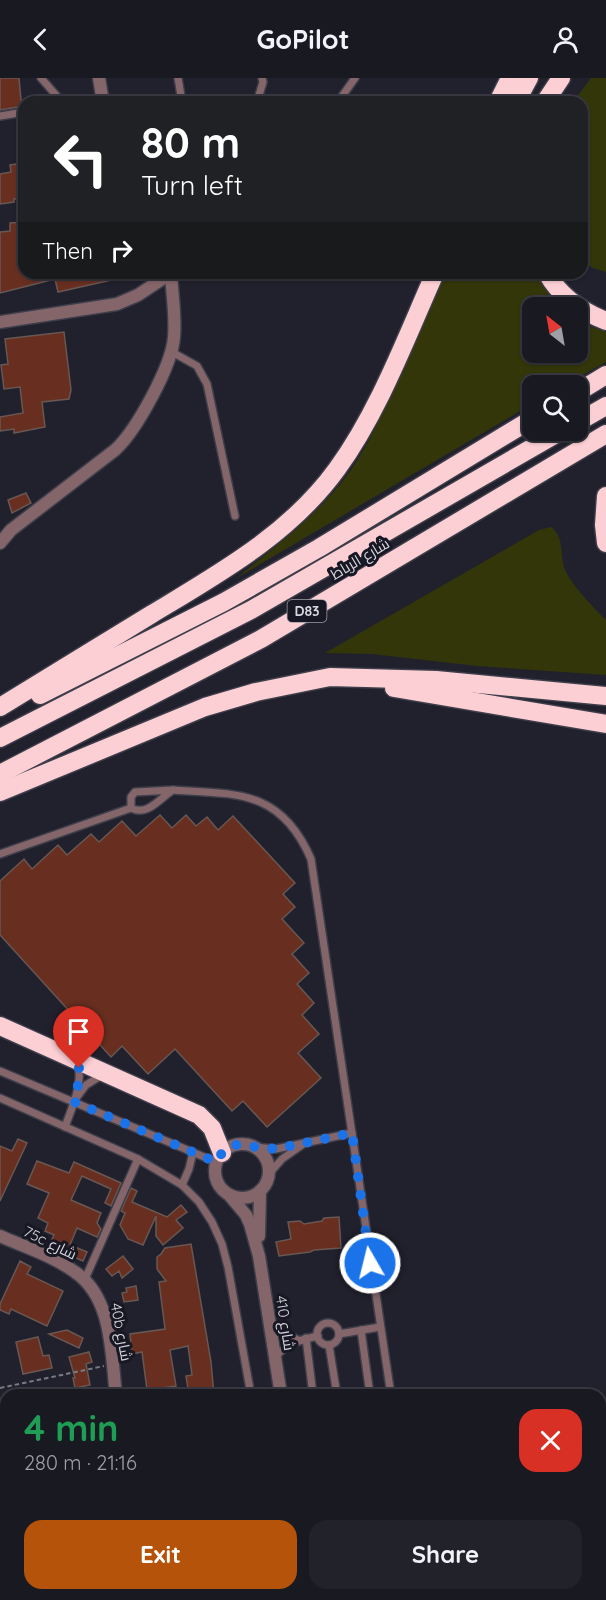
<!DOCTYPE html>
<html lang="en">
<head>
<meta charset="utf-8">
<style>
	body { margin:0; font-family:Quicksand,Cairo,sans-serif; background:#22222a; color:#f1f3f6; height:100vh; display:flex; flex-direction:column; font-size:22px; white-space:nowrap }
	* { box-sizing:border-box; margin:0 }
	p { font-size:20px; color:#9fa0a5 }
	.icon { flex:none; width:33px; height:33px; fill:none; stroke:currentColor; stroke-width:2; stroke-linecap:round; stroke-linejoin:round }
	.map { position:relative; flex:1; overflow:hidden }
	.panel { position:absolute; left:0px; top:1311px; width:606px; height:212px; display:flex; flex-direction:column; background:#191922; border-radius:18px 18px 0 0; box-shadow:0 2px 4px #0004,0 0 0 2px #373840 }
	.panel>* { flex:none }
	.top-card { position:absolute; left:18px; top:18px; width:570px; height:183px; border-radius:18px; box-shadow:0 2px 4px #0004,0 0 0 2px #373840; background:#202124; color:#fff; overflow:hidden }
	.needle { width:39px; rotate:329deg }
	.buttons { position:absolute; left:522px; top:219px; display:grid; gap:12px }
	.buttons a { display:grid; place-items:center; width:66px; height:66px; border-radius:12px; background:#191922; box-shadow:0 2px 4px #0004,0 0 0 2px #373840; font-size:30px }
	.pin { position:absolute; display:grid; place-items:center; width:51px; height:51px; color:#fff; margin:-62px -26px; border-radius:50% 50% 50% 0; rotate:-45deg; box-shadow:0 0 6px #0007 }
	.pin .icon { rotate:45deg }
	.me { position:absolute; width:66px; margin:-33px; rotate:352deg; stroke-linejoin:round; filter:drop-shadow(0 0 4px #0008) }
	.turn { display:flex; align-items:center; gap:21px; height:126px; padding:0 24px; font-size:27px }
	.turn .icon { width:78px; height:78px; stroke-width:2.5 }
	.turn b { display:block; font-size:42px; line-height:51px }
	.then { display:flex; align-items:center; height:57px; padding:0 24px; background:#0003; gap:12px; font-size:22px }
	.round { display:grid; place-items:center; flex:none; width:63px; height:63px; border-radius:18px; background:#22222a }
	.overview { display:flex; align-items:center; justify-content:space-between; height:102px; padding:0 24px }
	h1 { font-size:36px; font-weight:700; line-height:45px; color:#1e9e55 }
	.cta { display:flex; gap:12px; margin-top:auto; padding:12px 24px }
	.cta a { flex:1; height:69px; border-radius:18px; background:#b45309; color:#fff; font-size:24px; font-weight:700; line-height:69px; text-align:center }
	.cta a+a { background:#22222a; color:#f1f3f6 }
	header { display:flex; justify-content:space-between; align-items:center; height:78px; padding:0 24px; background:#191922; font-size:27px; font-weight:700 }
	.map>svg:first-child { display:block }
	.green { fill:#333609 }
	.building { fill:#682f20; stroke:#685752; stroke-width:1.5 }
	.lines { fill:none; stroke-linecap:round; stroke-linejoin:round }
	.service-casing { stroke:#3e3e4a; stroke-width:10 }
	.minor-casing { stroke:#3e3e4a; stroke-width:15 }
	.tertiary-casing { stroke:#3e3e4a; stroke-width:15 }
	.motorway-casing { stroke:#3e3e4a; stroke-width:21 }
	.path { stroke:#7a7a85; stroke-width:2; stroke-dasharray:4.5 3; stroke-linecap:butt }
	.service { stroke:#84666a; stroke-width:7 }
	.minor { stroke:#84666a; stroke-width:12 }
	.tertiary { stroke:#84666a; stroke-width:12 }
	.motorway { stroke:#fccfd4; stroke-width:18 }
	.route { stroke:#1a73e8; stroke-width:10; stroke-dasharray:0 18 }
	.labels { text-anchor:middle; stroke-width:6; stroke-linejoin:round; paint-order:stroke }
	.shield { fill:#181824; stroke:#9d9da7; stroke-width:1.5 }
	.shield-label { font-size:14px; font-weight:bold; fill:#d6d6df }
	.street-label { font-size:15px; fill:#d6d6df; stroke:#181824 }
</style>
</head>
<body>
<header><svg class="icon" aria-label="back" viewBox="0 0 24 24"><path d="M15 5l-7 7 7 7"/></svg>GoPilot<svg class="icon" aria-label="person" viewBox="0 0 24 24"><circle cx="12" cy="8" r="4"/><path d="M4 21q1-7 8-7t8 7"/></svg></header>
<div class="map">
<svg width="606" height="1522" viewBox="0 0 606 1522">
	<rect width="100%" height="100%" fill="#21212e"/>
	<g class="green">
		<polygon points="591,0 606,0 606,194 593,190 582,182 582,24 573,24"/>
		<path d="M446,195h89l22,34 -25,1v44h46v-30l28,10v30l-41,23 -33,1v18l-297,175c39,-31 79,-61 110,-101 18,-24 30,-49 43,-76 21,-42 39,-86 58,-129z"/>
		<path d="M551,449c13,10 9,25 13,40 5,16 30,41 42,53v55l-129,-9 -105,-12 -47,-1 214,-123z"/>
	</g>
	<g class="building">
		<polygon points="0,0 19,0 21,22 24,22 24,28 0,32"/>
		<polygon points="24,85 24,120 14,121 14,124 0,126 0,96 11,94 10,87"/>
		<polygon points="24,144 24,195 124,195 125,199 58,214 55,201 0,215 0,154 10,153 10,145"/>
		<polygon points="64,254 71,312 69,321 42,324 45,349 14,355 14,351 0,353 0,339 23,335 20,309 4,311 1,287 8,286 5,261"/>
		<polygon points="26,415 31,425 12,435 8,422"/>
		<polygon points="160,737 172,750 186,737 196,748 207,739 218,752 233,738 295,805 283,816 295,829 282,841 304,865 292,876 309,895 297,906 314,925 302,937 319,956 298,975 321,1000 267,1049 243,1023 232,1033 175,971 148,996 122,968 111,979 0,857 0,803 24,781 32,791 58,767 67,777 91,756 99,764 122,743 136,758"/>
		<polygon points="18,1061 27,1065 0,1123 0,1068 12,1073"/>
		<polygon points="37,1083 69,1095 74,1084 121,1105 111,1128 105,1125 111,1111 82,1098 71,1122 101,1135 97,1145 101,1151 97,1159 77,1150 70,1167 87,1174 83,1183 49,1168 54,1157 45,1153 48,1145 38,1140 49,1115 27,1106"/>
		<polygon points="131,1110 137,1113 132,1124 167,1139 181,1127 187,1134 176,1142 183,1150 163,1167 156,1158 156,1138 143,1167 128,1161 120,1147 125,1135 121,1133"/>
		<polygon points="339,1139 341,1170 314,1172 310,1174 279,1178 276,1164 291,1161 288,1144 300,1143 304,1146 322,1143 324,1140"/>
		<polygon points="191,1166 211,1284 214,1317 189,1317 186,1298 192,1297 188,1268 170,1272 176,1308 147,1312 142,1274 132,1276 130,1256 165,1251 159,1204 166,1203 157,1191 157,1179 161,1176 165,1170"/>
		<polygon points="123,1178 133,1191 122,1200 119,1193 112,1198 106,1191"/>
		<polygon points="20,1183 31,1189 27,1196 63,1213 47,1248 11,1231 9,1236 0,1232 0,1226"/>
		<polygon points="136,1208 138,1222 124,1224 122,1215 127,1214 126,1210"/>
		<polygon points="67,1252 83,1260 79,1270 49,1256"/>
		<polygon points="38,1259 43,1278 49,1277 52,1290 23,1296 16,1264"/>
		<polygon points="89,1274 92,1284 86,1286 90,1307 75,1310 73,1300 75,1300 69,1279"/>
	</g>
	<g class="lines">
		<g class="service-casing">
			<g id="service">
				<polyline points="41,0 62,24"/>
				<polyline points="178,0 182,24"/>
				<polyline points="257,24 263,4 262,0"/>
				<polyline points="338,24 355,0"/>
				<polyline points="0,38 24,34"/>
				<polyline points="172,274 197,288 207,306 235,438"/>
				<path d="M173,712c65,4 108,0 138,69l80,536"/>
				<path d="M0,776l131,-46c16,9 29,-10 42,-18l-38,2 -4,5v11"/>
				<polyline points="0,993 216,1084"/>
				<polyline points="77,1019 86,1007 102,997"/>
				<polyline points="0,1020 138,1081 182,1107 199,1124 212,1144 222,1166 228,1189 251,1317"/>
				<path d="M65,1049c7,-20 18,-42 13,-63"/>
				<polyline points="253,1069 276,1071 352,1055"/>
				<polyline points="268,1097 282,1081 302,1067"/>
				<polyline points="182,1107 189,1091 193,1074"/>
				<polyline points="85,1201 138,1081"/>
				<circle cx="328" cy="1256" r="11"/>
				<polyline points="271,1248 298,1262"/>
				<polyline points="361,1252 370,1317"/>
				<polyline points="339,1256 380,1249"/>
				<polyline points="306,1260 313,1317"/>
				<polyline points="329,1267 337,1317"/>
				<path d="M275,1279c13,-14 25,-17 43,-21"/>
				<polyline points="232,1317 251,1314"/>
				<polyline points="312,1516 326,1522"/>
				<polyline points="341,1516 342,1522"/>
				<polyline points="367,1516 368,1522"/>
				<polyline points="379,1522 404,1520 411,1516"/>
			</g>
		</g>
		<g class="minor-casing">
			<g id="minor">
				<polyline points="99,0 103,24"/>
				<polyline points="0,244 117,226 138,217 171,195"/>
				<path d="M0,465l11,-13 104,-80c21,-19 57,-84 59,-113 2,-20 -2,-43 -3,-64"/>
				<path d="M0,1158c25,11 53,20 75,36 38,26 36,82 41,123"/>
				<polyline points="0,1491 6,1490"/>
				<polyline points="146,1516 147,1522"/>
			</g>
		</g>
		<g class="tertiary-casing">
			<g id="tertiary">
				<circle cx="242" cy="1093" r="27"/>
				<polyline points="230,1118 246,1137 250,1146 259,1178 281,1317"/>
				<polyline points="259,1158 260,1113"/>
				<polyline points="308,1516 309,1522"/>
			</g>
		</g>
		<g class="motorway-casing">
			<g id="motorway">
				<polyline points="498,24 510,0"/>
				<polyline points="516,24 529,0"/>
				<polyline points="545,24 561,0"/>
				<path d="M547,195c13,24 34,38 59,48"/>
				<polyline points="578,314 606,297"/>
				<polyline points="578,344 606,328"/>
				<polyline points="606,418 604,447 606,465"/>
				<polyline points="394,610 606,646"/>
				<polyline points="40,617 224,524 319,470 532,341"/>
				<path d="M0,629c51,-31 101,-62 152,-93 68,-41 138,-80 185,-145 42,-58 69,-131 98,-196"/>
				<polyline points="0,660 251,532 563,352"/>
				<polyline points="0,696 261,561 606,356"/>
				<polyline points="0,714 205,629 256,614 330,599 436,602 606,618"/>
				<polyline points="0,948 199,1037 212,1050 222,1075"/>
			</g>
		</g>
		<polyline class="path" points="0,1310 104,1288"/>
		<use href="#service" class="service"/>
		<use href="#minor" class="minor"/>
		<use href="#tertiary" class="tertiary"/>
		<use href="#motorway" class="motorway"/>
	</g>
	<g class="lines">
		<polyline class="route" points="79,990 79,1003 74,1024 216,1084 222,1075 236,1067 276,1071 352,1055 370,1185"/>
	</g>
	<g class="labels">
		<rect class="shield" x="287.5" y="522" width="39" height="22" rx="4.5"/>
		<g class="shield-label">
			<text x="307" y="538">D83</text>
		</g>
		<g class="street-label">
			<text transform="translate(360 481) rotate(-31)" y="5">شارع الرباط</text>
			<text transform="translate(50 1165) rotate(26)" y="5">75c شارع</text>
			<text transform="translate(285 1245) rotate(81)" y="5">شارع 410</text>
			<text transform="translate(121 1254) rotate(79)" y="5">40b شارع</text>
		</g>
	</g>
</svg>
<div class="buttons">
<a><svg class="needle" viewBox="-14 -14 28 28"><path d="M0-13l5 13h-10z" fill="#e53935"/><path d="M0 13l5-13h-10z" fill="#9fa0a5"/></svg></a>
<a><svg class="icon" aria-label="search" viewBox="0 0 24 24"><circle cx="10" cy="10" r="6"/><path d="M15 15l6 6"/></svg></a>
</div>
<div class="pin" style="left:79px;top:990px;background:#d93025"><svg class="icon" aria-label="arrive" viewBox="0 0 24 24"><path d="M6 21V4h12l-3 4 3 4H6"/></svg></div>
<svg class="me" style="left:370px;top:1185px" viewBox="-20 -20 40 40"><circle r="17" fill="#1a73e8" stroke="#fff" stroke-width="3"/><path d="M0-11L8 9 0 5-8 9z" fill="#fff"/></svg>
<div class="top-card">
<div class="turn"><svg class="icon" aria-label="left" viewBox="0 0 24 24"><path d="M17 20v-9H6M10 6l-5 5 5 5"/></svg><div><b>80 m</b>Turn left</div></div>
<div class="then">Then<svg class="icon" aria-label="right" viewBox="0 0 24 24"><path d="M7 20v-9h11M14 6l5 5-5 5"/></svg></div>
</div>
<section class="panel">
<div class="overview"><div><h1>4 min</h1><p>280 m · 21:16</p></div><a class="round" style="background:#d93025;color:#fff"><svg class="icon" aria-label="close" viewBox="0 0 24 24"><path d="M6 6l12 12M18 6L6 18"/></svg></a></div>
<div class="cta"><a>Exit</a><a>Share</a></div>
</section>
</div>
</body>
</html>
